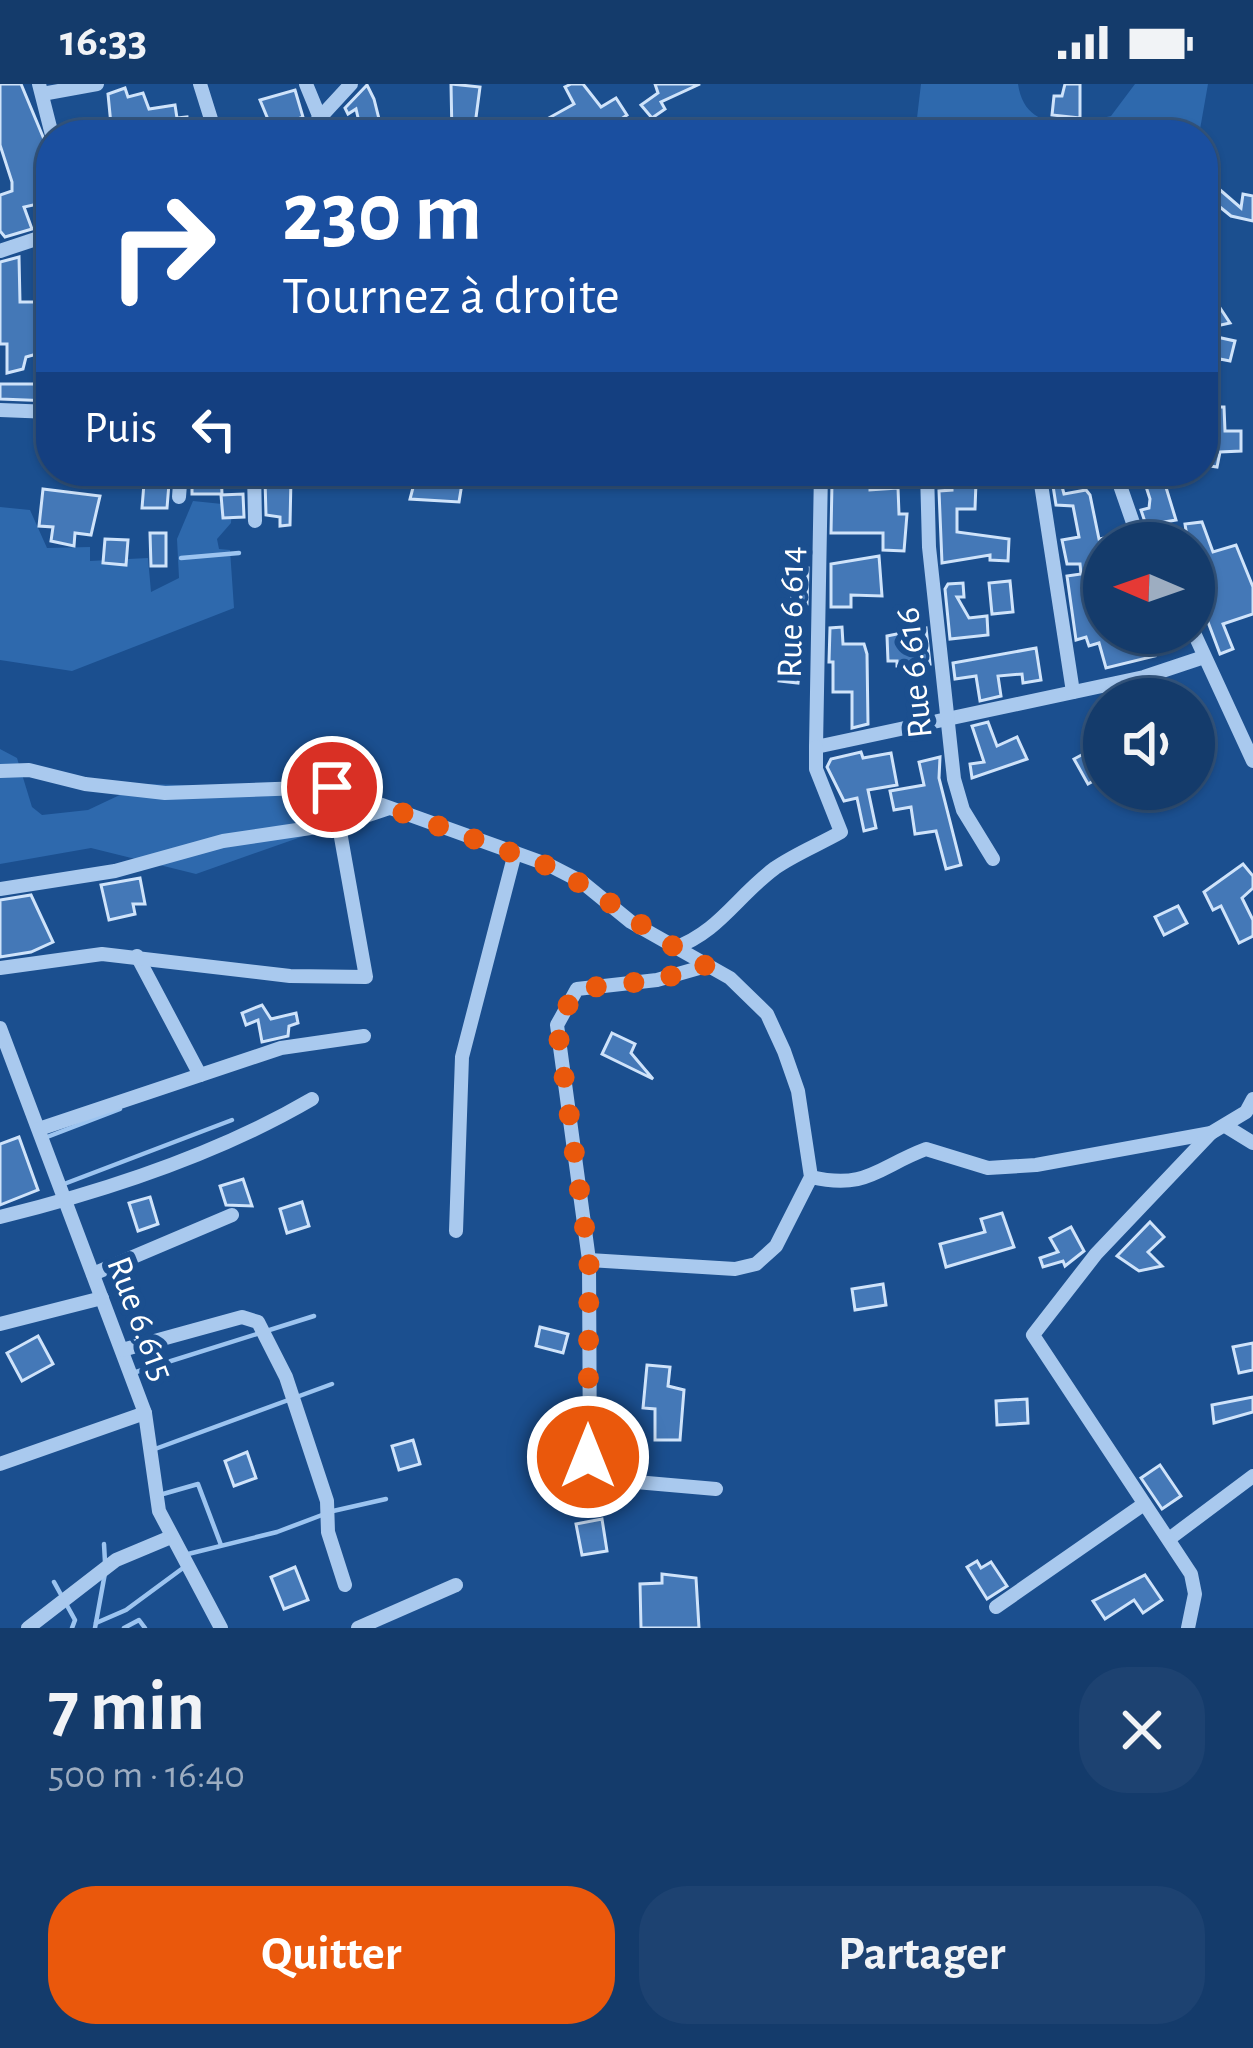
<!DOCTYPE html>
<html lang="fr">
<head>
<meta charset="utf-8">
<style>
	body { margin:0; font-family:"Alegreya Sans",sans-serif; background:#1d4271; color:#f1f3f6; height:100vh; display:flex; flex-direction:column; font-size:45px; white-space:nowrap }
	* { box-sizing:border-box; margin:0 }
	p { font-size:39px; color:#9dadc1 }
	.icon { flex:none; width:66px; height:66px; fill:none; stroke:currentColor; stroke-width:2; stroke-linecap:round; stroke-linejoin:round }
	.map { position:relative; height:1544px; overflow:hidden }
	.side { display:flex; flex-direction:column; background:#143b6b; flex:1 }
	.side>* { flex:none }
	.banner { position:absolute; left:36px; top:36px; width:1182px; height:366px; border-radius:48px; box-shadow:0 3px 9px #0004,0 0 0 3px #33557e; background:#1a4fa0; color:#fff; overflow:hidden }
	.needle { width:78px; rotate:272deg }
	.fabs { position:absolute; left:1083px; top:438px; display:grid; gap:24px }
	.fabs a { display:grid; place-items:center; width:132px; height:132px; border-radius:50%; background:#143b6b; box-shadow:0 3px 9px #0004,0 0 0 3px #33557e; font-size:60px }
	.pin { position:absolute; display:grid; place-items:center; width:102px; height:102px; color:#fff; margin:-51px; border:6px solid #fff; border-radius:50%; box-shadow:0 3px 12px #0007 }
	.me { position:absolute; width:132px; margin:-66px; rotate:0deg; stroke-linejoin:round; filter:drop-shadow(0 0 9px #0008) }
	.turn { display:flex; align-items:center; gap:42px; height:252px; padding:0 48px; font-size:54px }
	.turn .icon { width:156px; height:156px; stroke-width:2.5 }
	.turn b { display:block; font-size:84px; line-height:102px }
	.then { display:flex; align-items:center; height:114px; padding:0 48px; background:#0003; gap:24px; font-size:45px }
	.round { display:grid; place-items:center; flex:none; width:126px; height:126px; border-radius:48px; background:#1d4271 }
	.overview { display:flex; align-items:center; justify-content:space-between; height:204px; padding:0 48px }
	h1 { font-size:72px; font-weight:700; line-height:90px }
	.primary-button { display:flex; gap:24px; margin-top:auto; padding:24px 48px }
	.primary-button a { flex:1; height:138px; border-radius:48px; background:#ea580c; color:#fff; font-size:48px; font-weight:700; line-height:138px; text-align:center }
	.primary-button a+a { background:#1d4271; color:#f1f3f6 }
	.status { display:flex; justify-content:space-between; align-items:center; height:84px; padding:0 60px; background:#143b6b; direction:ltr }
	.status svg { height:33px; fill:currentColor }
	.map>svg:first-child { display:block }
	.green { fill:#2e69ad }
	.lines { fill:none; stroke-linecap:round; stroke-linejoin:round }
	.stream { stroke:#9cc4f0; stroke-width:4.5 }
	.building { fill:#4478b7; stroke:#cfe3fa; stroke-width:3 }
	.minor { stroke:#a9c9ee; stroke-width:14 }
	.route { stroke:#ea580c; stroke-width:21; stroke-dasharray:0 37.8 }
	.labels { text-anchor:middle; stroke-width:12; stroke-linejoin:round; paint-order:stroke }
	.street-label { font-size:36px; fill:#fff; stroke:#1b4f8f }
</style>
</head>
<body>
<div class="status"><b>16:33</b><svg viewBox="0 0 49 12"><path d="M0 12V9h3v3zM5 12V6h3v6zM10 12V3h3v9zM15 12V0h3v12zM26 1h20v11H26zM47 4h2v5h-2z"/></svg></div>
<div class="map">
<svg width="1253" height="1544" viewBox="0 0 1253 1544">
	<rect width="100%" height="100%" fill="#1b4f8f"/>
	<g class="green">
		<path d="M921,0h97c7,49 55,41 93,32l24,-32h73l-9,51h-284z"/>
		<polygon points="193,417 232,421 231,439 217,455 219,465 230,466 234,524 72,587 0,576 0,423 30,426 47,464 90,463 90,477 148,474 151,508 179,494 177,455"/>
		<polygon points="0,665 17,674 32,723 42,731 88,726 143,700 350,705 353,717 346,731 301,753 196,790 91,764 0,780"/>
	</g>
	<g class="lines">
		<g class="stream">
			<polyline points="181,474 239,469"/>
			<polyline points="47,1053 120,1025"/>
			<polyline points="64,1100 232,1036"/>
			<polyline points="136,1288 314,1232"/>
			<polyline points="155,1365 332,1300"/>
			<polyline points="163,1410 198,1400 221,1461"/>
			<polyline points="333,1427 386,1415"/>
			<polyline points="104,1460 105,1478"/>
			<polyline points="184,1471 277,1448 322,1431"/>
			<polyline points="54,1498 75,1536 72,1544"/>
			<polyline points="96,1539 126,1526 183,1484"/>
			<polyline points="95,1544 105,1489"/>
			<polyline points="124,1544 139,1536 145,1544"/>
		</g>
	</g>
	<g class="building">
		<polygon points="0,0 21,0 51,72 51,117 24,123 32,145 5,153 0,147 0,111 12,107 12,98 0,61"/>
		<polygon points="451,0 480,3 475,41 480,41 479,51 452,51"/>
		<polygon points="571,0 583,0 601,23 616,14 627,31 608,44 613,51 544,51 538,40 574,20 565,3"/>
		<polygon points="655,0 700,0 661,18 665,25 652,34 641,21 658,9"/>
		<polygon points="1065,0 1080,0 1080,34 1052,31 1054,12 1062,12"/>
		<polygon points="367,1 374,15 383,51 362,51 356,25 348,30 345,24"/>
		<polygon points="125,4 128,13 143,9 149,25 175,21 177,34 187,33 189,51 112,51 108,10"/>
		<polygon points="295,6 303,33 272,45 260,16"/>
		<polygon points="1219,105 1241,124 1243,110 1253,112 1253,137 1231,132 1210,115"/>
		<polygon points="19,173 20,218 51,218 51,266 26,273 23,285 7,289 7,260 0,260 0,178"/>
		<polygon points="1203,198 1230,239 1203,245"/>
		<polygon points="1203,250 1235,257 1230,277 1220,275 1207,326"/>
		<polygon points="0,300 51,300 51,317 0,315"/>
		<polygon points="1212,323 1224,323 1225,347 1241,347 1241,367 1220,368 1217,383 1203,381 1208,349 1213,350"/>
		<polygon points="145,387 170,387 167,424 142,424"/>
		<polygon points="192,387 221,387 222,410 192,410"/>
		<polygon points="952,387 969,387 969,398 976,398 975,425 957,425 957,448 1009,455 1008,477 990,476 990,471 942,479 939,407 952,406"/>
		<polygon points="1058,387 1064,410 1086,406 1090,411 1099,455 1104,454 1104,502 1098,504 1104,549 1113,549 1117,559 1150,551 1155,572 1106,584 1099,559 1089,562 1086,553 1076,556 1067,492 1081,490 1080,480 1067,480 1062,456 1079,453 1073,422 1056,421 1051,389"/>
		<polygon points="1141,387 1161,387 1176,436 1146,441 1141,426 1149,424 1150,415"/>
		<polygon points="416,392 463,393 459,418 410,415"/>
		<polygon points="291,394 290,441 280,442 280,433 266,431 265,396"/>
		<polygon points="870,396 870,406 898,404 899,430 907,430 904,467 883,466 883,449 831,449 832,399"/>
		<polygon points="43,405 100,412 91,451 75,449 74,462 51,457 53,443 39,442"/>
		<polygon points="243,410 244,433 223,434 221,411"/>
		<polygon points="1202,438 1213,468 1236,461 1253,503 1253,530 1223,540 1233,565 1220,570 1205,530 1194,533 1194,459 1188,459 1185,440"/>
		<polygon points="150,449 166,449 166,482 151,482"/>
		<polygon points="105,455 128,456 126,481 103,479"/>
		<polygon points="879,472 882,512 851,511 851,523 831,523 831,480"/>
		<polygon points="798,484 808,484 807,520 792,520 791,490 798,490"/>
		<polygon points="1010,497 1013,528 992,530 989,499"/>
		<polygon points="963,499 964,513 957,513 969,534 987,532 988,551 950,555 945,505 948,500"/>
		<polygon points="842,543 843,560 864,560 867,570 868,640 852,644 852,608 833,608 833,578 829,578 830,544"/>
		<polygon points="926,544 930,580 897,582 897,577 888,577 887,552"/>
		<polygon points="1036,564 1041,596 1023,599 1022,590 998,592 1001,612 980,617 976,592 955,595 953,579"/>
		<polygon points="782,571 801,574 798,599 779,597"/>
		<polygon points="988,638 997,662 1017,653 1027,675 972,694 970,680 984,678 972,642"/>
		<polygon points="1104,659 1104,691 1088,700 1074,675"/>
		<polygon points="861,668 863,674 891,669 897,701 868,706 876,744 864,747 857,714 844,717 827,683 831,675"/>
		<polygon points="940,673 939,694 961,781 946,785 936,747 915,750 911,723 894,726 890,707 924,701 919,678"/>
		<polygon points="1243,780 1253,792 1253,804 1242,814 1253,836 1253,852 1239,859 1221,822 1213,826 1204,808"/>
		<polygon points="140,794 145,820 133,820 135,830 109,836 101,801"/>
		<polygon points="31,811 53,858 31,868 0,873 0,816"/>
		<polygon points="1178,822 1187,839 1164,851 1155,833"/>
		<polygon points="262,921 271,935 296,929 298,939 289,942 288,952 262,958 258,936 246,941 242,929"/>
		<polygon points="612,949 635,960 631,969 653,995 602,970"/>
		<polygon points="19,1053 38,1106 0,1121 0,1060"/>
		<polygon points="243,1095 252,1122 226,1121 220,1102"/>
		<polygon points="150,1113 158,1140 138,1147 129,1119"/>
		<polygon points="302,1118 309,1142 287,1149 280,1125"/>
		<polygon points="1002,1129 1014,1163 946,1183 940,1160 985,1148 981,1135"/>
		<polygon points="1150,1138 1164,1153 1148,1168 1162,1182 1139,1187 1117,1172"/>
		<polygon points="1071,1143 1084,1167 1065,1182 1063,1177 1043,1183 1040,1174 1058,1168 1050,1154"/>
		<polygon points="883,1200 886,1221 855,1226 852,1205"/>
		<polygon points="540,1243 568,1250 563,1269 536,1262"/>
		<polygon points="38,1252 53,1280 22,1297 7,1269"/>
		<polygon points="1253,1259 1253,1286 1239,1289 1233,1263"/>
		<polygon points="647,1281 670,1283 668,1302 684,1306 680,1356 655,1356 655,1325 643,1324"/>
		<polygon points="1253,1313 1253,1328 1214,1339 1212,1321"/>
		<polygon points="1027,1315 1028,1339 997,1341 996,1317"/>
		<polygon points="413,1356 420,1380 399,1386 392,1362"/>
		<polygon points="247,1368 256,1394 234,1402 225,1377"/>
		<polygon points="1160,1381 1181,1412 1162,1425 1141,1394"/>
		<polygon points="602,1435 607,1467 582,1471 576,1440"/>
		<polygon points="977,1477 981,1484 991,1478 1007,1502 987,1515 967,1483"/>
		<polygon points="295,1483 308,1516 284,1525 271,1493"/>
		<polygon points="662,1490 696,1494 699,1544 641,1544 640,1500 662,1499"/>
		<polygon points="1145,1491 1162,1516 1143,1529 1134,1516 1105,1535 1093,1517"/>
	</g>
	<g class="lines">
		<g class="minor">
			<polyline points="39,0 52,51"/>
			<polyline points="200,0 216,51"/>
			<polyline points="306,0 327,51"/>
			<polyline points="42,10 97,0"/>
			<polyline points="304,51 351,0"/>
			<polyline points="0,167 51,150"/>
			<polyline points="0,326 51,328"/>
			<polyline points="254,387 255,437"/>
			<polyline points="821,387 816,663 1144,593 1204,573"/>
			<polyline points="927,387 929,463 954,695 963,726 993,775"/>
			<polyline points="1039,387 1073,608"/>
			<polyline points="1115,387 1140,459"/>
			<polyline points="179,413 181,387"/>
			<polyline points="1194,549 1253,677"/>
			<polyline points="0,687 29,686 85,700 165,709 332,703 549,781 582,798 631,838 730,894 767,930 784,967 798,1007 811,1093 776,1162 756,1180 735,1185 589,1176"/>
			<polyline points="0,805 115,787 223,757 344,739 389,724"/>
			<path d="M674,864c45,-16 63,-52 101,-80 20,-14 45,-24 66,-36l-25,-63v-22"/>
			<polyline points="137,872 200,991"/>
			<polyline points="706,882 657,896 577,905 557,941 589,1176 590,1394 716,1405"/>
			<polyline points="0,884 102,870 290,892 366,893 332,703"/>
			<polyline points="0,944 145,1329 159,1427 221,1544"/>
			<polyline points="1227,1043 1253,1059"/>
			<polyline points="39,1045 281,964 364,952"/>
			<path d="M811,1093c56,13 67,-10 115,-28l62,19 48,-3 175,-32 35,-21 7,-13"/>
			<path d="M0,1133c105,-26 218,-63 312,-118"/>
			<polyline points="456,1147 462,973 515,769"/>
			<polyline points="93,1190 232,1131"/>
			<polyline points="0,1240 102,1214"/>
			<polyline points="122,1266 242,1233 258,1238 286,1293 327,1417 328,1448 345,1501"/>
			<polyline points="0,1380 145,1329"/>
			<polyline points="1169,1455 1253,1392"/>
			<polyline points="996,1523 1144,1420"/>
			<polyline points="28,1544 116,1476 171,1453"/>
			<polyline points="358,1544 456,1501"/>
			<polyline points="1188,1544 1195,1510 1191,1490 1033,1251 1096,1170 1211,1049"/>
		</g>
	</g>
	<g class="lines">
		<path class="route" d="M332,703l216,79c56,27 103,70 158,100l-49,14 -80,9 -20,36 32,235 -1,197"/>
	</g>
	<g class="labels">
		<g class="street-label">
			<text transform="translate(789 528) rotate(-89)" y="13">Rue 6.614</text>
			<text transform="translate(912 589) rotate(-96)" y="13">Rue 6.616</text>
			<text transform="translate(142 1234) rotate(69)" y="13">Rue 6.615</text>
		</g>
	</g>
</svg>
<div class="fabs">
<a><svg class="needle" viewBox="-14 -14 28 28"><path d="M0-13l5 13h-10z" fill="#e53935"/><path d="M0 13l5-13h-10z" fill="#9dadc1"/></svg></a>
<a><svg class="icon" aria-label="sound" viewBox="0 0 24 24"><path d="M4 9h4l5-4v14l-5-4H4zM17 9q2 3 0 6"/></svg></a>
</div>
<div class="pin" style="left:332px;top:703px;background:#d93025"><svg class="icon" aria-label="arrive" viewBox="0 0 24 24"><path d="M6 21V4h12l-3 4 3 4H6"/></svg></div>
<svg class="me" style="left:588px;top:1373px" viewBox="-20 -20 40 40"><circle r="17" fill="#ea580c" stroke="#fff" stroke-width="3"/><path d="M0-11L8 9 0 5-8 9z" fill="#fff"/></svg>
<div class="banner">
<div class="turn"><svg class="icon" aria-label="right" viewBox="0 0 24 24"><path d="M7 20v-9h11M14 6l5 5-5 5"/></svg><div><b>230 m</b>Tournez à droite</div></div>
<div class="then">Puis<svg class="icon" aria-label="left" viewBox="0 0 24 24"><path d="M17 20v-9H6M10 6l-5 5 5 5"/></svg></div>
</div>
</div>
<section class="side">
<div class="overview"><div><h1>7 min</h1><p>500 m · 16:40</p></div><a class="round"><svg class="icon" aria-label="close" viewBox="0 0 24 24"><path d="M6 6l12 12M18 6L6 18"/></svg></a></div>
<div class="primary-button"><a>Quitter</a><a>Partager</a></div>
</section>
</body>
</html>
